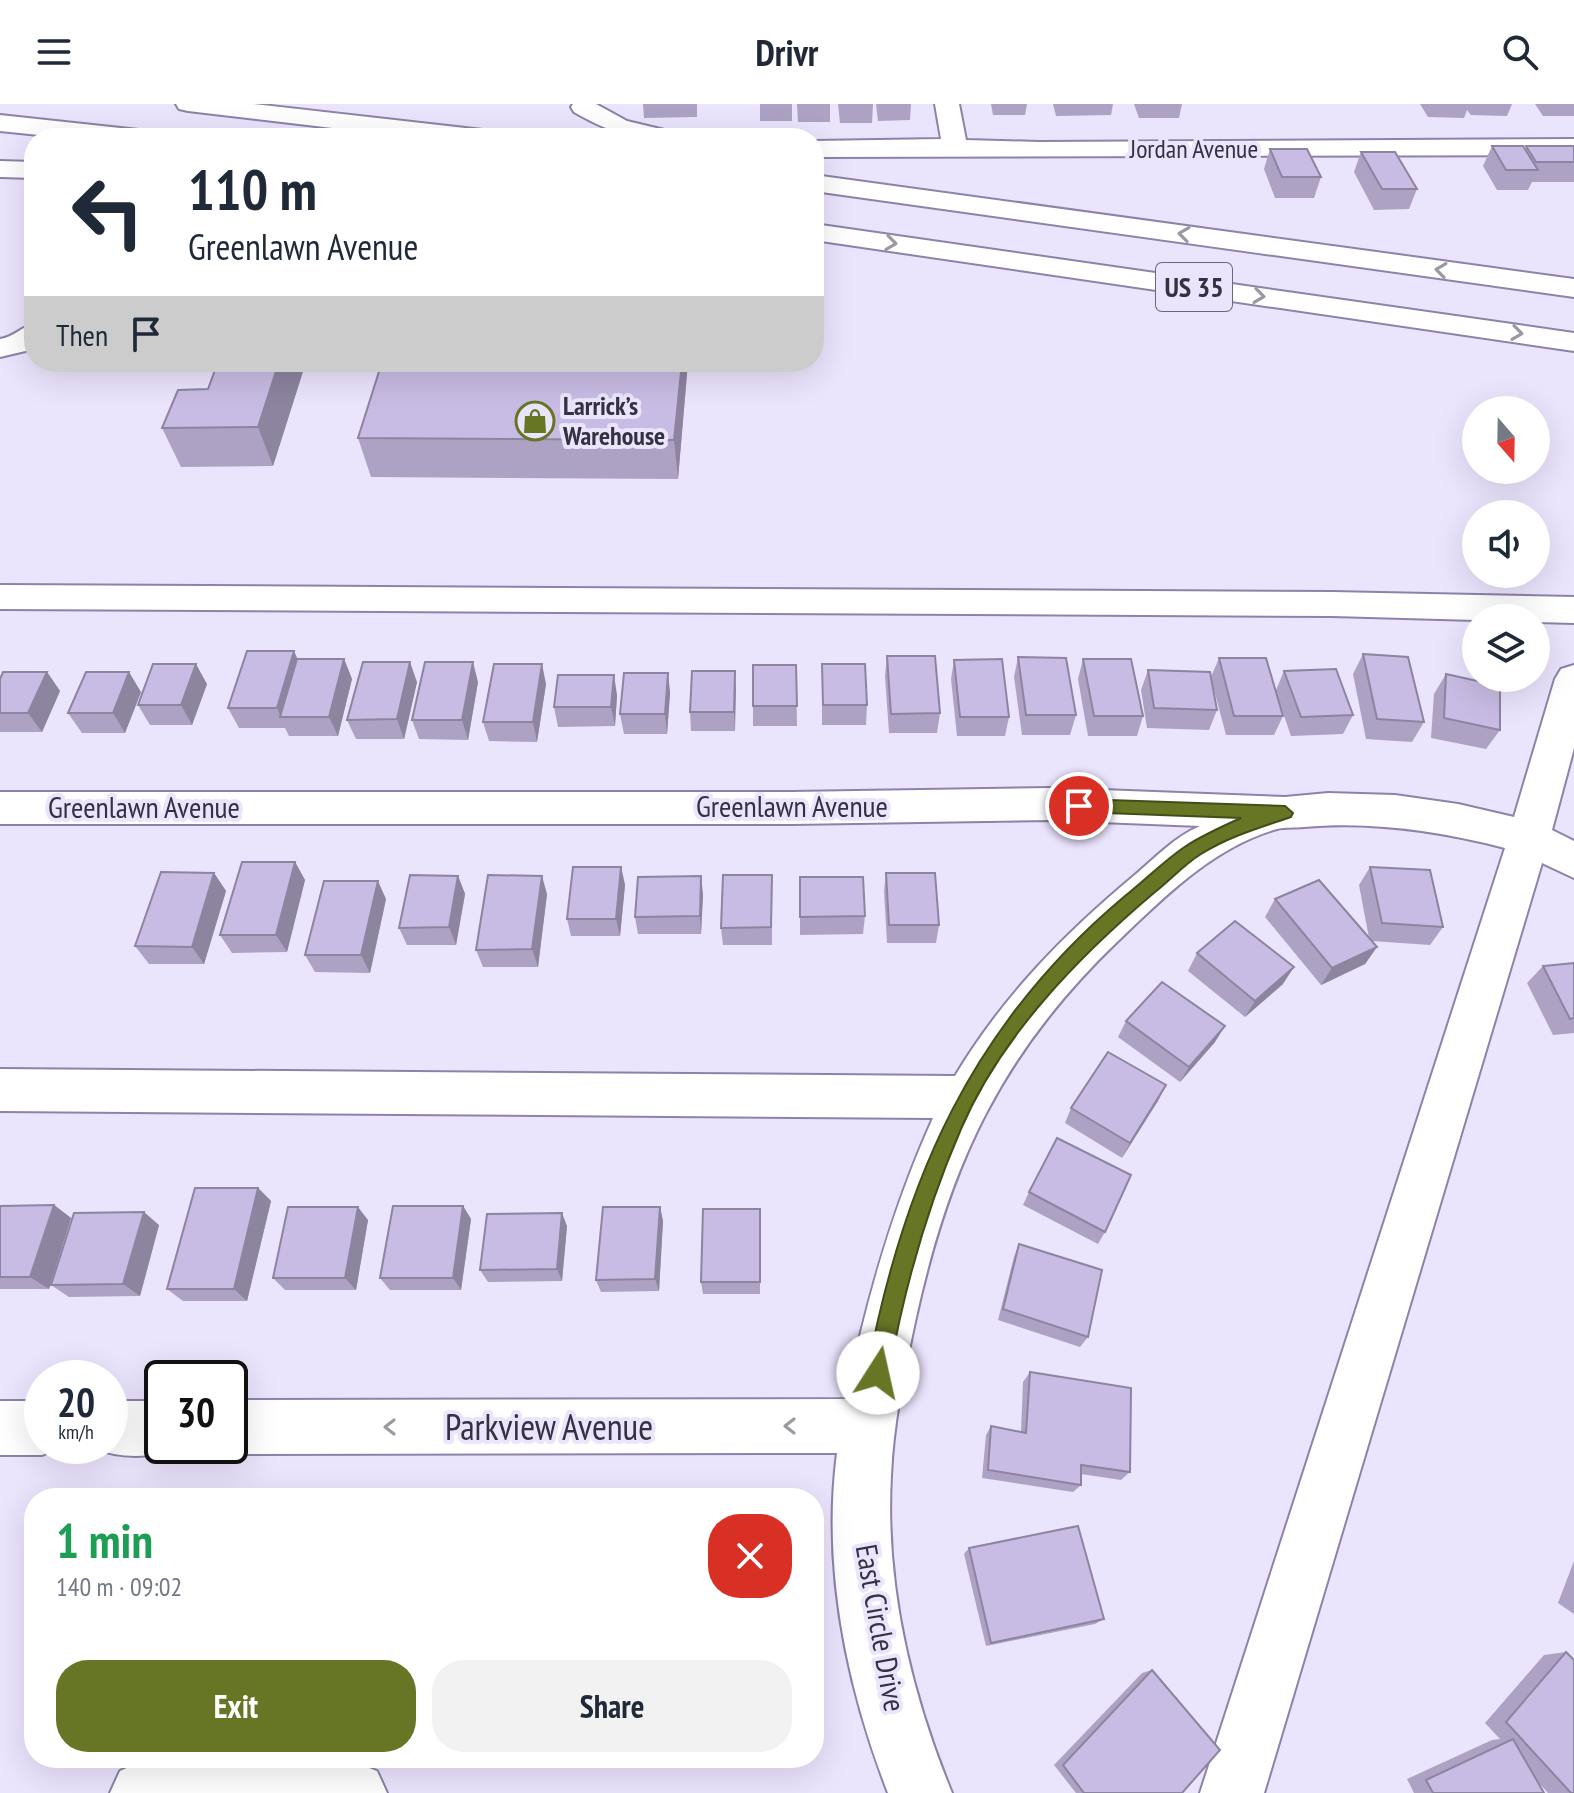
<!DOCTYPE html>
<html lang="en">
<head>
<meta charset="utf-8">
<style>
	body { margin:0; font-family:"PT Sans Narrow",sans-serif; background:#f2f2f3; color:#1f2937; height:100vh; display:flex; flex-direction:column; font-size:30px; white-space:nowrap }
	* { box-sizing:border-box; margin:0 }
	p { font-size:26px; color:#747a83 }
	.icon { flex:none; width:44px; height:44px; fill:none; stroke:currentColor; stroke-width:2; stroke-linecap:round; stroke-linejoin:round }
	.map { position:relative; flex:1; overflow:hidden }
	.side { position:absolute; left:24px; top:1384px; width:800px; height:280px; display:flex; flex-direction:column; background:#fff; border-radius:32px; box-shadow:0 8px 32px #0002 }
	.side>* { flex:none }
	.hud { position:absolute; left:24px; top:24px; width:800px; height:244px; border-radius:32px; box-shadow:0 8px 32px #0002; background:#fff; color:#1f2937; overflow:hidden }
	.needle { width:52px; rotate:160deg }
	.controls { position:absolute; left:1462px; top:292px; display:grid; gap:16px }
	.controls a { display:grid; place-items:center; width:88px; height:88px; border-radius:50%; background:#fff; box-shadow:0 8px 32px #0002; font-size:40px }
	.speed { position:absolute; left:24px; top:1256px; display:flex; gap:16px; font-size:40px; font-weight:700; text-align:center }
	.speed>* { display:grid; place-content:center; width:104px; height:104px; border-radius:50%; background:#fff; box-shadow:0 8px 32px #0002; line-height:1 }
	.speed small { font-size:20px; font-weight:400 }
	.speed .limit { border:4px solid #111; border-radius:12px; background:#fff; color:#111 }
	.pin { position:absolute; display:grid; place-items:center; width:68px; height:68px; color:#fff; margin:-34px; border:4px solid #fff; border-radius:50%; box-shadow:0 2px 8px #0007 }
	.me { position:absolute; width:88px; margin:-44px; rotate:10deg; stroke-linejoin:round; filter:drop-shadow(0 0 6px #0008) }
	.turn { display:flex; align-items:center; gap:28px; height:168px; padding:0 32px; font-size:36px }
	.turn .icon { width:104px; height:104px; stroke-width:2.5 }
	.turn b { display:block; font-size:56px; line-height:68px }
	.then { display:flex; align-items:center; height:76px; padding:0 32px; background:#0003; gap:16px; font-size:30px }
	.round { display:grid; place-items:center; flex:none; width:84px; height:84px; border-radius:32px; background:#f2f2f3 }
	.headline { display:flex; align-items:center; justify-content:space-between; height:136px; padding:0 32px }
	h1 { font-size:48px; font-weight:700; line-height:60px; color:#1e9e55 }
	.primary-button { display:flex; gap:16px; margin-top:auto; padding:16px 32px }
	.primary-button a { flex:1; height:92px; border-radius:32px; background:#667624; color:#fff; font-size:32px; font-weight:700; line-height:92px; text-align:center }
	.primary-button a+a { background:#f2f2f3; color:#1f2937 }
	header { display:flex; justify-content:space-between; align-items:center; height:104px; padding:0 32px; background:#fff; font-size:36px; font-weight:700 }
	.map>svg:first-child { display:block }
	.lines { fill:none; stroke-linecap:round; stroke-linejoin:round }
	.minor-casing { stroke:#8e82a8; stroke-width:4 }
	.highway-casing { stroke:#8e82a8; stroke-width:4 }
	.minor { fill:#fff; fill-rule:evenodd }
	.highway { fill:#fff; fill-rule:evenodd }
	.wall { fill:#ada2c4 }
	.shaded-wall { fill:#8d84a0 }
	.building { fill:#c9bce4; stroke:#8d84a0; stroke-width:2 }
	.oneway { stroke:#9a98a0 }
	.route { fill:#667624; stroke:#424d17; stroke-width:2 }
	.labels { text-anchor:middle; stroke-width:8; stroke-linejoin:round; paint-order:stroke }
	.far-street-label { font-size:26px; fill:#363141; stroke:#ebe4fd }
	.far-poi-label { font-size:26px; font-weight:bold; fill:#363141; stroke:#ebe4fd; text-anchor:start }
	.shield { fill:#ebe4fd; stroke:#6c6779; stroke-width:2 }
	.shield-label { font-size:28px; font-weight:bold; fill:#363141 }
	.street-label { font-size:30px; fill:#363141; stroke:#ebe4fd }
	.near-street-label { font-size:36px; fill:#363141; stroke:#ebe4fd }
</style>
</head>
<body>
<header><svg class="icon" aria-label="menu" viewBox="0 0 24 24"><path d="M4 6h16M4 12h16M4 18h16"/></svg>Drivr<svg class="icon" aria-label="search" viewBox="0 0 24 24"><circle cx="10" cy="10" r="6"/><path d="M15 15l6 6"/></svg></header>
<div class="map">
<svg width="1574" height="1689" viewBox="0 0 1574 1689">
	<rect width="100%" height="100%" fill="#ebe4fd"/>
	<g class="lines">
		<g class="minor-casing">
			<g id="minor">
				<path d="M573,0h23l31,17 50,12 4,5c-49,0 -63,-1 -107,-26l-3,-5z"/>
				<polygon points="935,0 959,0 966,36 1039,38 1574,35 1574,51 814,53 814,37 941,35"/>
				<path d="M34,220v25l-34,8v-18c14,-2 21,-12 34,-15z"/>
				<polygon points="0,481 1332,488 1574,493 1574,519 1536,518 1536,514 1476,516 1332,512 0,505"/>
				<path d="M1574,561v83l-22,82 22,11v37l-32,-15 -278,930h-64l305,-945c-66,-17 -133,-27 -201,-21 -9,1 -20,0 -27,2 -63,18 -112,67 -159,112 -117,112 -169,224 -203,381 -11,51 -22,103 -24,154 -6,109 20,217 61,317h-64c-41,-106 -66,-225 -51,-340l-607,1 -20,-8h20v-46l616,-1c20,-98 46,-190 87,-281l-933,-7v-42l955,7c48,-80 110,-143 181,-202 20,-17 40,-38 64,-48l-150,-6 -258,4h-792v-32h792l258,-4 235,9 43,-4 67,2 63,9 56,13 41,-138 6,-10z"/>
				<polygon points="0,1297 42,1297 42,1342 61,1343 42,1351 0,1351"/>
				<path d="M110,1297h52v45l19,1c-28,12 -62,12 -90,0l19,-1z"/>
				<path d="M232,1654c49,0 100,-6 145,13l10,22h-277l10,-22 22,-10z"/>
			</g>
		</g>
		<g class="highway-casing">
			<g id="highway">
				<polygon points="176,0 253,0 483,26 492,29 496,34 417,34 188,7 179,5"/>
				<polygon points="0,11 139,26 148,29 152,34 68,34 0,27"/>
				<polygon points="0,57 34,58 34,74 0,73"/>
				<polygon points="814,71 1574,175 1574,193 814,87"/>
				<polygon points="814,120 1574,229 1574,247 814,136"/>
			</g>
		</g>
		<use href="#minor" class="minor"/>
		<use href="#highway" class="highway"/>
	</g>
	<g class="wall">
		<polygon points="643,0 697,0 697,13 644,14"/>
		<rect x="760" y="0" width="32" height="17"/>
		<polygon points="797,0 830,0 830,18 798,18"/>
		<polygon points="838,0 873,0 872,19 840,19"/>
		<polygon points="876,0 911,0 910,16 878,17"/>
		<polygon points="991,0 1027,0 1025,11 993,11"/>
		<polygon points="1053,0 1113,0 1111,11 1056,12"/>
		<polygon points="1134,0 1182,0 1179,14 1139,14"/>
		<polygon points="1420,0 1512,0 1507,12 1471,11 1467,6 1464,14 1428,13"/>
		<polygon points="1535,0 1574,0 1574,12 1543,12"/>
		<polygon points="1492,42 1525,45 1526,42 1574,42 1574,78 1532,78 1528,86 1497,86 1483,62"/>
		<polygon points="1270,45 1321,73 1314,94 1275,94 1264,65"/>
		<polygon points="1361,48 1417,85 1409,105 1374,106 1354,68"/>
		<polygon points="306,258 273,362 181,363 162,324 208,285"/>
		<polygon points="688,258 678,375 371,373 358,334"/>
		<polygon points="1363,550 1424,618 1412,638 1366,635 1353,570"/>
		<polygon points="887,552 940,609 937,629 889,629 885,572"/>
		<polygon points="1018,553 1076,611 1070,631 1022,631 1014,573"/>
		<polygon points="1219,554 1276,586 1284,567 1353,611 1343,630 1291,632 1280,600 1283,612 1274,631 1226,631 1213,582 1217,606 1209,626 1147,624 1141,586 1148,566 1211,573"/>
		<polygon points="298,555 344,555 352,575 338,632 289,632 285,624 239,624 228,604"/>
		<polygon points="1083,555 1143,612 1137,632 1088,632 1078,575"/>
		<polygon points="954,556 1009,613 1005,632 957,632 951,575"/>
		<polygon points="822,560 867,601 866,621 822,621"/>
		<polygon points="796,561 797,622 753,622 753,602"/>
		<polygon points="735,567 735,627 691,627 690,608"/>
		<polygon points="47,568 60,587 42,628 0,628 0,575"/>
		<polygon points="668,569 670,589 667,630 624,630 620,610"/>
		<polygon points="1446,570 1500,626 1486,645 1431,634 1434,590"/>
		<polygon points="417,578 404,635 356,635 347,616"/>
		<polygon points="478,578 468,636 419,635 412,616"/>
		<polygon points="207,580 192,621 150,621 138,601"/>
		<polygon points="546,580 537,638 489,637 483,618"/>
		<polygon points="141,588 125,629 82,629 68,609"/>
		<polygon points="617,591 615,622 558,623 554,603"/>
		<polygon points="295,758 305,776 287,848 232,849 220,831"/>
		<polygon points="621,763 625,781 620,832 571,832 567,815"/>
		<polygon points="1370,763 1443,823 1430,841 1372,837 1377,843 1365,860 1321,881 1265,813 1275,795 1369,834 1359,781"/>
		<polygon points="214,769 226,787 204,860 149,860 135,842"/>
		<polygon points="886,769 939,821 936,839 887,839 884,787"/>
		<polygon points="772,771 772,841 723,841 721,824"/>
		<polygon points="458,772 465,790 456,841 407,841 399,824"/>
		<polygon points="800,773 865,812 863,830 800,831"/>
		<polygon points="547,790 538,863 483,863 476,846"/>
		<polygon points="703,790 701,830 638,830 635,813"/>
		<polygon points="386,795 370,869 315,868 305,851"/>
		<polygon points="1197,849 1283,880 1245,913 1188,867"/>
		<polygon points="1574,859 1574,929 1553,931 1527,879 1543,862"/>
		<polygon points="1126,917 1215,938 1180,978 1118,933"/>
		<polygon points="1166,981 1122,1054 1065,1019 1071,1004"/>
		<polygon points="258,1084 271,1097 247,1197 183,1197 167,1185"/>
		<polygon points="1029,1088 1105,1128 1098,1140 1023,1101"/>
		<polygon points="54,1101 71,1114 49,1185 0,1185 0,1102"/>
		<polygon points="463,1102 471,1115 461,1186 390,1186 380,1174"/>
		<polygon points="660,1103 663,1117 659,1187 601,1188 596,1176"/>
		<polygon points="760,1105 760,1190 703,1190 701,1178"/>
		<polygon points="368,1116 356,1186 285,1186 273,1174"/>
		<polygon points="159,1121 140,1192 69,1193 51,1181"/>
		<polygon points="567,1122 562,1177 488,1178 480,1166"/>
		<polygon points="1019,1140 1088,1233 1080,1243 998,1216 1014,1153"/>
		<polygon points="1030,1268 1130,1368 1121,1376 1081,1370 1081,1381 1073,1388 982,1374 986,1331 991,1322 1021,1328 1023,1278"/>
		<polygon points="969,1444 1104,1515 1095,1520 986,1542 964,1450"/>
		<polygon points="1574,1457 1574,1510 1558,1499"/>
		<polygon points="1566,1548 1574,1689 1548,1689 1536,1676 1544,1689 1414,1689 1407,1675 1492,1636 1500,1635 1485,1619 1544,1551"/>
		<polygon points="1152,1566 1182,1689 1076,1689 1054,1661 1142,1569"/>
	</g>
	<g class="shaded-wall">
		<polygon points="279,258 306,258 273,362 258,323"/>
		<polygon points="682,258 688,258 678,375 674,336"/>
		<polygon points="294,547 303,567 281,613 277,604"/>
		<polygon points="344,555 352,575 338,632 329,613"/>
		<polygon points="410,558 417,578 404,635 397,615"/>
		<polygon points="473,558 478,578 468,636 462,616"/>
		<polygon points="196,560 207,580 192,621 181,601"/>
		<polygon points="542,560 546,580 537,638 533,618"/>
		<polygon points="735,567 736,586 735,627 734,608"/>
		<polygon points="47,568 60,587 42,628 28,609"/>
		<polygon points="129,568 141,588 125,629 113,609"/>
		<polygon points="668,569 670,589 667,630 665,610"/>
		<polygon points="614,571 617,591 615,622 611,603"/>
		<polygon points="295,758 305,776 287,848 276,831"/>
		<polygon points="621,763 625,781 620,832 616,815"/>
		<polygon points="214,769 226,787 204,860 192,843"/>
		<polygon points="458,772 465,790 456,841 449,823"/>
		<polygon points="542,772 547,790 538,863 532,845"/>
		<polygon points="701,772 703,790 701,830 700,812"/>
		<polygon points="378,777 386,795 370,869 361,851"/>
		<polygon points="1377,843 1365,860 1321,881 1332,864"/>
		<polygon points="1294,863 1283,880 1245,913 1255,897"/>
		<polygon points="1225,922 1215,938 1180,978 1189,963"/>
		<polygon points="1166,981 1158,997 1122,1054 1130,1039"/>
		<polygon points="258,1084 271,1097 247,1197 234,1185"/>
		<polygon points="54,1101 71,1114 49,1185 30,1173"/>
		<polygon points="463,1102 471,1115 461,1186 453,1174"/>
		<polygon points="358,1103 368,1116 356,1186 345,1174"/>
		<polygon points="660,1103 663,1117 659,1187 655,1175"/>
		<polygon points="144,1108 159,1121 140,1192 123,1180"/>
		<polygon points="562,1109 567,1122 562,1177 557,1165"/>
	</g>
	<g class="building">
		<polygon points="1492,42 1523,42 1538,66 1506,66"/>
		<polygon points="1526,42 1574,42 1574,58 1536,58"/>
		<polygon points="1270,45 1307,45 1321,73 1282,73"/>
		<polygon points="1361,48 1395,48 1417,85 1382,85"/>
		<polygon points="218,258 279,258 258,323 162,324 178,286 208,285"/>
		<polygon points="382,258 682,258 674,336 358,334"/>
		<polygon points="247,547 294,547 277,604 228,604"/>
		<polygon points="1363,550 1408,553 1424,618 1377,615"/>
		<polygon points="887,552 935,552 940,609 891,610"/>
		<polygon points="1018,553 1066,554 1076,611 1026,611"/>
		<polygon points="1219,554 1266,554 1283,612 1234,612"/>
		<polygon points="297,555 344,555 329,613 280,613"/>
		<polygon points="1002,555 1009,613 960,613 954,556"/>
		<polygon points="1083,555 1131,555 1143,612 1094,612"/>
		<polygon points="363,558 410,558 397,615 347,616"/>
		<polygon points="425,558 473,558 462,616 412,616"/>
		<polygon points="153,560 196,560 181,601 138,601"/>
		<polygon points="494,560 542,560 533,618 483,618"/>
		<polygon points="822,560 865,560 867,601 823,601"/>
		<polygon points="753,561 796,561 797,602 753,602"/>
		<polygon points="1336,565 1353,611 1301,613 1284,567"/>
		<polygon points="1148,566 1210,568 1217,606 1154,604"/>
		<polygon points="692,567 735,567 734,608 690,608"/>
		<polygon points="3,568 47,568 28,609 0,609 0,575"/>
		<polygon points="86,568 129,568 113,609 68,609"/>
		<polygon points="624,569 668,569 665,610 620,610"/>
		<polygon points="1446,570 1500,582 1500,626 1444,614"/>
		<polygon points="558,571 614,571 611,603 554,603"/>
		<polygon points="242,758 295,758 276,831 220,831"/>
		<polygon points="573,763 621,763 616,815 567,815"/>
		<polygon points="1370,763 1430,766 1443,823 1382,819"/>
		<polygon points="161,768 214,769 192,843 135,842"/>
		<polygon points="886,769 935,769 939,821 889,821"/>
		<polygon points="410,771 458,772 449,823 399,824"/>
		<polygon points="488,771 542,772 532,845 476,846"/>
		<polygon points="723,771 772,771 771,823 721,824"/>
		<polygon points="701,772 700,812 635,813 638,773"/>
		<polygon points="800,773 863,773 865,812 800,813"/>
		<polygon points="1319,776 1377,843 1332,864 1275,795"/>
		<polygon points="324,777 378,777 361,851 305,851"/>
		<polygon points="1235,817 1294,863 1255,897 1197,849"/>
		<polygon points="1574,859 1574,914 1570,915 1543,862"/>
		<polygon points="1162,878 1225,922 1189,963 1126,917"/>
		<polygon points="1108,948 1166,981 1130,1039 1071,1004"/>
		<polygon points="1057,1034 1131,1071 1105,1128 1029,1088"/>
		<polygon points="195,1084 258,1084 234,1185 167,1185"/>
		<polygon points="54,1101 30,1173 0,1173 0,1102"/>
		<polygon points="393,1102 463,1102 453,1174 380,1174"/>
		<polygon points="288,1103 358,1103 345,1174 273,1174"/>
		<polygon points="603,1103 660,1103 655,1175 596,1176"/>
		<polygon points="703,1105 760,1105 760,1178 701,1178"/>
		<polygon points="144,1108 123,1180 51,1181 74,1109"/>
		<polygon points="562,1109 557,1165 480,1166 487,1110"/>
		<polygon points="1019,1140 1102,1166 1088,1233 1003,1205"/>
		<polygon points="1030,1268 1131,1284 1130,1368 1081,1361 1081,1381 988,1366 991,1322 1026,1329"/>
		<polygon points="1078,1422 1104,1515 991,1539 969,1444"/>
		<polygon points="1566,1548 1574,1556 1574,1689 1571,1689 1506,1618"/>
		<polygon points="1152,1566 1220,1646 1182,1689 1084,1689 1063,1661"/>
		<polygon points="1513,1635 1544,1689 1433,1689 1426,1676"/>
	</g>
	<defs><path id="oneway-chevron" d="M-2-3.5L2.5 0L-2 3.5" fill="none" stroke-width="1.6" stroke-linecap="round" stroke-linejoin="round" transform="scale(2)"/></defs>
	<g class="oneway">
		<use href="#oneway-chevron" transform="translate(1184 130) rotate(-172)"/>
		<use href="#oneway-chevron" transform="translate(891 139) rotate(8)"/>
		<use href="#oneway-chevron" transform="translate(1441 166) rotate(-172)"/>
		<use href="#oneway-chevron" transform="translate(1259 192) rotate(8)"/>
		<use href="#oneway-chevron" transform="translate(1517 229) rotate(8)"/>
		<use href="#oneway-chevron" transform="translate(790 1322) rotate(180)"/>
		<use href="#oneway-chevron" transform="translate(390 1323) rotate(180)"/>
	</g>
	<path class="route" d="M1079,695l206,7 8,7 -2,4c-32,11 -61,19 -90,37 -16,10 -31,26 -46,38 -77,65 -154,144 -194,237 -34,78 -57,160 -72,244l-3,8 -8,3 -8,-3 -3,-8c36,-193 105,-349 258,-477 20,-16 40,-36 61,-50 17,-11 37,-20 55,-28l-162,-6 -8,-6z"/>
	<defs>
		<g id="shop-ring" transform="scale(2)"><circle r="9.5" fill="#ebe4fd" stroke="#667624" stroke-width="1.5"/><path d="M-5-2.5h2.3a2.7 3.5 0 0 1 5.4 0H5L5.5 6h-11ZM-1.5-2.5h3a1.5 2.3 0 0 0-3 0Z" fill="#667624"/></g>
	</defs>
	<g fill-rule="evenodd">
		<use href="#shop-ring" x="535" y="317"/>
	</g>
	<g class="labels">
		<g class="far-street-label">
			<text x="1194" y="54">Jordan Avenue</text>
		</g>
		<g class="far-poi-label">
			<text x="563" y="311">Larrick’s<tspan x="563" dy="30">Warehouse</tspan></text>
		</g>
		<rect class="shield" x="1156" y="159" width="76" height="48" rx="6"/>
		<g class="shield-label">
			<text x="1194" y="193">US 35</text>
		</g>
		<g class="street-label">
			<text x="792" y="713">Greenlawn Avenue</text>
			<text x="144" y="714">Greenlawn Avenue</text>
			<text transform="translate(880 1524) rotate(80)" y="10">East Circle Drive</text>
		</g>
		<g class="near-street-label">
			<text x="549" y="1336">Parkview Avenue</text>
		</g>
	</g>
</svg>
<div class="controls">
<a><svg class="needle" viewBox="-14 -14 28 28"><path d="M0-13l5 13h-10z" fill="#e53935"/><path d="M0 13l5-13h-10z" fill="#747a83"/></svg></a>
<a><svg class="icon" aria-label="sound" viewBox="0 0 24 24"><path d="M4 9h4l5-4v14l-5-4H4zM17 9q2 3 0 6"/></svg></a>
<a><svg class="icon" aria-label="layers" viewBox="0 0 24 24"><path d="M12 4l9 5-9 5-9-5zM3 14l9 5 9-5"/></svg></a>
</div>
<div class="speed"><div>20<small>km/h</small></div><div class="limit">30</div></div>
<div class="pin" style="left:1079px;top:702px;background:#d93025"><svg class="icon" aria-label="arrive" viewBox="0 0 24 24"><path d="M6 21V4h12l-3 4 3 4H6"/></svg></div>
<svg class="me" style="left:878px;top:1269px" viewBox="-20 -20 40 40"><circle r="19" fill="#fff"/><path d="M0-13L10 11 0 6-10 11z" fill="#667624"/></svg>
<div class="hud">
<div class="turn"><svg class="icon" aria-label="left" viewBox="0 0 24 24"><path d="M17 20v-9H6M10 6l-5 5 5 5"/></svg><div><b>110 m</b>Greenlawn Avenue</div></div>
<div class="then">Then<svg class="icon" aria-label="arrive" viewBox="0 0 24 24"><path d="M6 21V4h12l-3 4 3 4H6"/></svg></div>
</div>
<section class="side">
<div class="headline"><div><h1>1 min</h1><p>140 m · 09:02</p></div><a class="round" style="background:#d93025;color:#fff"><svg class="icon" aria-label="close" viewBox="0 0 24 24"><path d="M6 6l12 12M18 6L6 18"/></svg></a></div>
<div class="primary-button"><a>Exit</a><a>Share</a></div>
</section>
</div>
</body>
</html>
